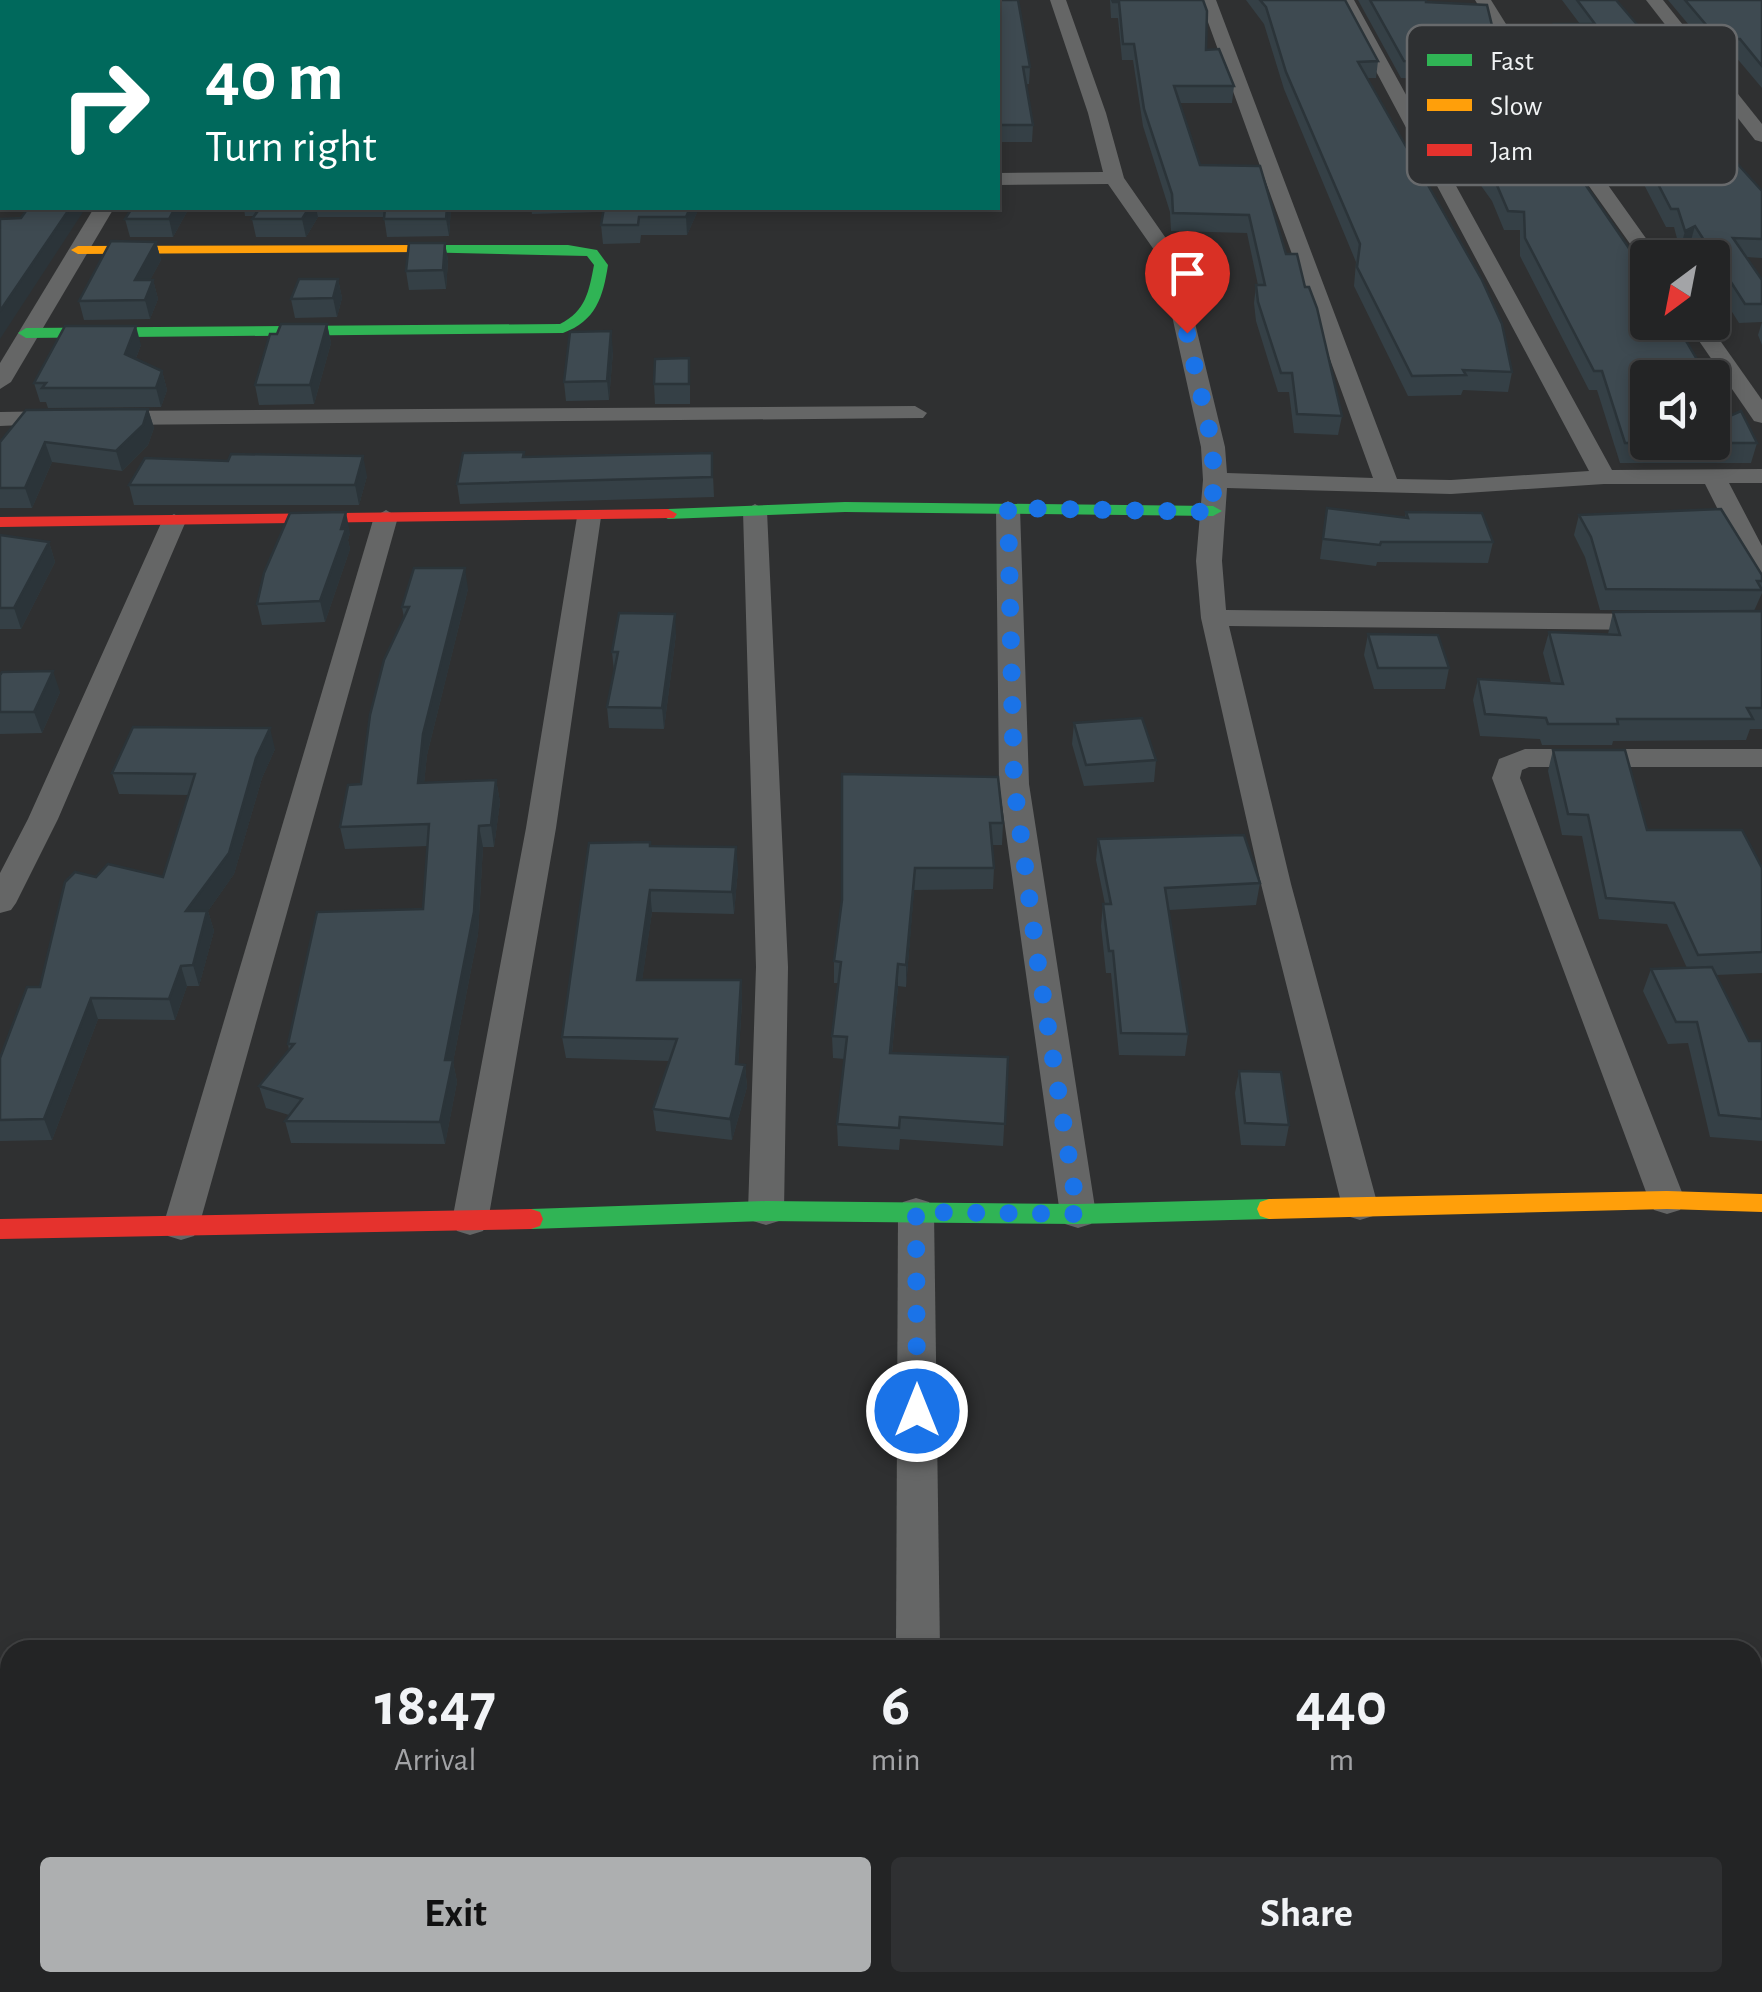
<!DOCTYPE html>
<html lang="en">
<head>
<meta charset="utf-8">
<style>
	body { margin:0; font-family:"Alegreya Sans",sans-serif; background:#2f3032; color:#f1f3f6; height:100vh; display:flex; flex-direction:column; font-size:38px; white-space:nowrap }
	* { box-sizing:border-box; margin:0 }
	p { font-size:32px; color:#a3a4a7 }
	.icon { flex:none; width:55px; height:55px; fill:none; stroke:currentColor; stroke-width:2; stroke-linecap:round; stroke-linejoin:round }
	.map { position:relative; flex:1; overflow:hidden }
	.side { position:absolute; left:0px; top:1640px; width:1762px; height:352px; display:flex; flex-direction:column; background:#232425; border-radius:30px 30px 0 0; box-shadow:0 5px 15px #0003,0 0 0 2px #404142 }
	.side>* { flex:none }
	.hud { position:absolute; left:0px; top:0px; width:1000px; height:210px; box-shadow:0 5px 15px #0003,0 0 0 2px #404142; background:#00695c; color:#fff; overflow:hidden }
	.needle { width:65px; rotate:212deg }
	.buttons { position:absolute; left:1630px; top:240px; display:grid; gap:20px }
	.buttons a { display:grid; place-items:center; width:100px; height:100px; border-radius:10px; background:#232425; box-shadow:0 5px 15px #0003,0 0 0 2px #404142; font-size:50px }
	.pin { position:absolute; display:grid; place-items:center; width:85px; height:85px; color:#fff; margin:-102px -42px; border-radius:50% 50% 50% 0; rotate:-45deg; box-shadow:0 0 10px #0007 }
	.pin .icon { rotate:45deg }
	.me { position:absolute; width:110px; margin:-55px; rotate:0deg; stroke-linejoin:round; filter:drop-shadow(0 0 8px #0008) }
	.turn { display:flex; align-items:center; gap:35px; height:210px; padding:0 40px; font-size:45px }
	.turn .icon { width:130px; height:130px; stroke-width:2.5 }
	.turn b { display:block; font-size:70px; line-height:85px }
	.eta { display:flex; justify-content:space-evenly; align-items:center; height:170px; text-align:center }
	.eta b { font-size:60px; font-weight:700; line-height:70px }
	.cta { display:flex; gap:20px; margin-top:auto; padding:20px 40px }
	.cta a { flex:1; height:115px; border-radius:10px; background:#adafb0; color:#111; font-size:40px; font-weight:700; line-height:115px; text-align:center }
	.cta a+a { background:#2f3032; color:#f1f3f6 }
	.map>svg:first-child { display:block }
	.lines { fill:none; stroke-linecap:round; stroke-linejoin:round }
	.street { fill:#656666; fill-rule:evenodd }
	.fast { fill:#30b455; fill-rule:evenodd }
	.slow { fill:#ff9f0a; fill-rule:evenodd }
	.jam { fill:#e5322d; fill-rule:evenodd }
	.wall { fill:#354046 }
	.shaded-wall { fill:#2b3439 }
	.building { fill:#3e4a51; stroke:#2b3439; stroke-width:2.5 }
	.route { stroke:#1a73e8; stroke-width:18; stroke-dasharray:0 32.4 }
	.key { fill:#2e3032; stroke:#686a6c; stroke-width:2.5 }
	.key-label { font-size:28px; fill:#f1f3f4 }
</style>
</head>
<body>
<div class="map">
<svg width="1762" height="1992" viewBox="0 0 1762 1992">
	<rect width="100%" height="100%" fill="#2f3031"/>
	<g class="lines">
		<g class="street">
			<polygon points="1050,0 1066,0 1106,113 1124,178 1179,257 1225,447 1227,473 1373,478 1200,0 1216,0 1397,479 1451,480 1589,471 1338,0 1354,0 1612,470 1762,469 1762,483 1729,483 1762,546 1762,579 1749,571 1705,484 1604,484 1451,494 1227,488 1222,561 1226,610 1655,614 1668,622 1655,630 1229,626 1291,884 1378,1206 1373,1216 1360,1220 1347,1216 1342,1206 1261,884 1201,618 1196,561 1203,480 1201,447 1159,257 1108,184 998,185 998,173 1103,172 1088,113"/>
			<polygon points="1475,0 1491,0 1598,171 1660,258 1648,258 1648,264 1643,262 1579,172"/>
			<polygon points="1646,0 1663,0 1762,124 1762,142 1755,140"/>
			<polygon points="2,187 2,199 0,200 0,188"/>
			<polygon points="94,208 114,208 11,382 0,389 0,363"/>
			<polygon points="1686,322 1707,322 1762,400 1762,423 1754,421"/>
			<polygon points="915,406 927,413 923,418 110,425 98,418 110,411"/>
			<polygon points="61,411 73,418 69,423 0,426 0,412"/>
			<polygon points="1008,501 1020,508 1029,784 1096,1214 1091,1224 1078,1228 1065,1224 1060,1214 999,784 996,508"/>
			<polygon points="755,504 767,511 788,967 784,1211 779,1221 766,1225 753,1221 748,1211 756,967 743,511"/>
			<polygon points="386,510 398,517 199,1226 194,1236 181,1240 168,1236 163,1226 374,517"/>
			<polygon points="589,510 601,517 556,828 488,1221 483,1231 470,1235 457,1231 452,1221 526,828 577,517"/>
			<polygon points="174,514 186,521 58,819 16,903 11,910 0,913 0,873 28,819 162,521"/>
			<polygon points="1525,749 1762,749 1762,767 1529,767 1522,770 1520,778 1685,1200 1680,1210 1667,1214 1654,1210 1649,1200 1492,778 1499,759"/>
			<polygon points="916,1198 929,1202 934,1212 940,1650 896,1650 898,1212 903,1202"/>
			<rect x="0" y="1826" width="10" height="46"/>
			<polygon points="1762,1877 1762,1925 1752,1925 1752,1878"/>
			<rect x="903" y="1982" width="48" height="10"/>
		</g>
		<g class="fast">
			<path d="M419,245h149l29,5 11,15c-5,32 -12,56 -45,68l-537,5 -8,-5 8,-5 534,-4c26,-13 29,-33 34,-59l-7,-9 -173,-4v-6z"/>
			<polygon points="845,502 1213,506 1222,511 1213,516 845,512 668,519 659,514 668,509"/>
			<polygon points="1269,1199 1278,1202 1281,1209 1278,1216 1269,1219 1078,1224 766,1221 531,1229 522,1226 519,1219 522,1212 531,1209 766,1201 1078,1204"/>
		</g>
		<g class="slow">
			<polygon points="419,245 424,246 424,252 78,254 71,250 78,246"/>
			<polygon points="1667,1191 1762,1194 1762,1212 1667,1209 1269,1219 1260,1216 1257,1209 1260,1202 1269,1199"/>
		</g>
		<g class="jam">
			<polygon points="668,509 677,514 674,518 0,527 0,517"/>
			<polygon points="531,1209 540,1212 543,1219 540,1226 531,1229 0,1239 0,1219"/>
		</g>
	</g>
	<g class="wall">
		<polygon points="935,0 1018,0 1030,67 1029,84 1026,84 1033,125 1032,142 998,142 998,2 935,2"/>
		<polygon points="1110,0 1203,0 1206,50 1234,86 1232,103 1179,103 1200,165 1286,254 1342,416 1338,435 1294,433 1289,392 1278,392 1256,321 1254,303 1256,285 1258,285 1247,233 1171,231 1170,212 1143,126 1133,60 1122,60 1118,18 1111,18"/>
		<polygon points="1246,0 1345,0 1378,61 1376,78 1368,78 1512,372 1508,392 1463,390 1461,395 1408,396 1354,286 1356,262 1284,89 1264,24"/>
		<polygon points="1358,0 1426,0 1426,2 1502,67 1568,159 1730,416 1757,443 1751,463 1620,463 1597,390 1589,390 1520,256 1520,230 1504,230 1492,201 1472,173 1463,148 1454,147 1450,122 1445,122 1431,79 1401,78"/>
		<polygon points="1562,0 1616,0 1688,109 1762,191 1762,258 1746,257 1762,280 1762,345 1758,335 1762,322 1739,323 1712,280 1712,258 1698,258 1690,244 1680,250 1674,227 1666,227 1638,173 1618,173 1593,138 1591,143 1587,146 1549,85 1552,68 1567,69 1551,40 1554,24 1580,24"/>
		<polygon points="1668,0 1762,0 1762,88 1735,56 1715,56"/>
		<polygon points="189,208 173,237 130,237 125,219"/>
		<polygon points="244,208 451,208 449,236 387,237 384,217 318,217 306,237 256,237 252,219 254,216 245,216"/>
		<polygon points="531,208 598,208 598,212 532,214"/>
		<polygon points="604,208 699,208 687,235 641,235 640,243 603,244 601,225"/>
		<polygon points="156,242 161,260 150,280 153,280 158,299 150,319 84,320 79,301"/>
		<polygon points="445,243 448,261 446,289 409,290 406,271"/>
		<polygon points="338,279 342,298 337,317 295,318 291,299"/>
		<polygon points="327,324 331,343 314,404 259,405 255,385 277,334"/>
		<polygon points="141,345 136,358 162,371 167,390 161,407 48,408 46,402 40,402 34,383"/>
		<polygon points="613,351 609,400 566,401 564,382"/>
		<polygon points="690,377 690,404 655,404 654,384"/>
		<polygon points="148,409 154,428 148,445 122,471 52,462 32,508 0,508 0,442"/>
		<polygon points="712,453 714,497 460,504 457,484 525,457"/>
		<polygon points="228,461 367,476 359,505 134,505 129,485"/>
		<polygon points="1327,508 1405,517 1406,512 1493,542 1488,563 1377,562 1376,566 1320,559"/>
		<polygon points="1579,515 1762,575 1762,593 1754,611 1600,610 1585,557 1574,535"/>
		<polygon points="350,533 348,540 350,549 325,622 262,625 257,604"/>
		<polygon points="0,535 49,542 55,562 21,629 0,629"/>
		<polygon points="468,589 427,755 424,783 496,780 500,802 494,847 483,847 478,934 453,1062 457,1082 445,1144 291,1143 285,1121 289,1115 266,1108 259,1086 289,1050 288,1044 423,909 428,846 345,849 340,827 361,784 404,618 402,607"/>
		<polygon points="1762,611 1762,729 1750,729 1746,740 1613,741 1612,745 1542,745 1540,739 1480,736 1473,700 1478,679 1551,683 1543,653 1549,632 1608,634 1613,612"/>
		<polygon points="676,634 664,729 609,728 607,707 614,671 612,652"/>
		<polygon points="1368,634 1449,668 1445,689 1374,689 1364,655"/>
		<polygon points="0,675 60,692 42,733 0,734"/>
		<polygon points="1074,723 1156,760 1154,782 1084,786 1072,744"/>
		<polygon points="275,749 262,778 234,874 208,911 214,931 199,986 187,986 175,1020 98,1019 52,1140 0,1141 0,1058 40,987 96,877 163,877 189,795 119,794 112,773"/>
		<polygon points="1553,750 1647,830 1762,868 1762,973 1716,975 1749,1041 1762,1041 1762,1141 1710,1137 1688,1043 1668,1044 1643,991 1651,969 1687,968 1667,924 1599,919 1582,836 1562,835 1548,771"/>
		<polygon points="998,777 1003,823 1002,845 992,845 994,868 993,889 914,890 906,987 898,986 892,1053 1008,1057 1003,1146 900,1139 899,1150 838,1146 837,1124 845,1059 833,1058 832,1036 838,983 834,983 834,961 842,900"/>
		<polygon points="1098,839 1260,883 1256,905 1169,910 1188,1034 1185,1056 1119,1055 1111,973 1106,973 1101,926 1103,904 1105,904 1096,860"/>
		<polygon points="650,846 738,869 734,914 652,912 642,980 741,980 742,1002 738,1064 745,1065 747,1087 732,1140 656,1131 653,1109 669,1061 566,1058 562,1037"/>
		<polygon points="1239,1071 1289,1125 1285,1146 1241,1145 1235,1093"/>
	</g>
	<g class="shaded-wall">
		<polygon points="1596,126 1591,143 1587,146 1591,129"/>
		<polygon points="1571,142 1567,160 1561,149"/>
		<polygon points="70,208 85,208 85,209 0,339 0,311"/>
		<polygon points="175,208 189,208 173,237 169,219"/>
		<polygon points="309,208 316,208 318,217 306,237 302,219"/>
		<polygon points="447,208 451,208 449,236 446,219"/>
		<polygon points="690,208 699,208 687,235 686,217"/>
		<polygon points="1695,226 1690,244 1680,250 1685,231"/>
		<polygon points="156,242 161,260 140,299 135,280"/>
		<polygon points="445,243 448,261 446,289 443,270"/>
		<polygon points="338,279 342,298 337,317 333,298"/>
		<polygon points="153,280 158,299 150,319 145,300"/>
		<polygon points="327,324 331,343 314,404 310,385"/>
		<polygon points="136,326 141,345 130,373 125,354"/>
		<polygon points="611,331 613,351 609,400 607,381"/>
		<polygon points="162,371 167,390 161,407 156,388"/>
		<polygon points="148,409 154,428 148,445 122,471 116,451"/>
		<polygon points="45,442 52,462 32,508 25,488"/>
		<polygon points="363,456 367,476 359,505 355,485"/>
		<polygon points="346,512 350,533 348,540 350,549 325,622 320,601"/>
		<polygon points="49,542 55,562 21,629 14,608"/>
		<polygon points="465,568 468,589 427,755 422,804 418,783 423,734"/>
		<polygon points="675,614 676,634 664,729 662,708"/>
		<polygon points="53,671 60,692 42,733 34,712"/>
		<polygon points="270,728 275,749 262,778 234,874 208,911 214,931 199,986 193,965 186,911"/>
		<polygon points="496,780 500,802 494,847 491,825"/>
		<polygon points="479,826 483,847 478,934 453,1062 457,1082 445,1144 440,1122 445,1060"/>
		<polygon points="736,847 738,869 734,914 732,892"/>
		<polygon points="915,868 914,890 906,987 906,965"/>
		<polygon points="650,890 652,912 639,1002 637,980"/>
		<polygon points="898,964 898,986 890,1075 890,1053"/>
		<polygon points="181,966 187,986 175,1020 169,999"/>
		<polygon points="741,980 742,1002 737,1086 736,1064"/>
		<polygon points="91,998 98,1019 52,1140 44,1119"/>
		<polygon points="745,1065 747,1087 732,1140 730,1119"/>
	</g>
	<g class="building">
		<polygon points="940,0 1018,0 1030,67 1023,67 1033,125 998,125 998,2 941,2"/>
		<polygon points="1112,0 1203,0 1207,11 1206,50 1219,49 1234,86 1174,86 1200,165 1260,166 1286,254 1297,254 1305,287 1309,287 1317,308 1342,416 1297,414 1292,373 1281,373 1258,302 1256,285 1265,285 1249,215 1173,213 1172,194 1144,109 1134,44 1123,44 1119,2 1113,2"/>
		<polygon points="1260,0 1345,0 1378,61 1358,62 1482,280 1502,324 1512,372 1463,370 1466,375 1412,376 1357,267 1360,244 1286,72 1266,7"/>
		<polygon points="1370,0 1426,0 1426,2 1487,5 1502,67 1525,67 1571,142 1561,149 1648,276 1648,322 1675,322 1708,378 1648,378 1648,442 1712,442 1712,386 1730,416 1741,411 1757,443 1625,443 1602,371 1594,371 1525,238 1524,212 1508,211 1496,183 1475,155 1466,130 1457,130 1453,105 1448,105 1434,62 1404,61"/>
		<polygon points="1577,0 1616,0 1664,56 1688,109 1762,191 1762,239 1733,238 1762,280 1762,304 1745,304 1695,226 1685,231 1678,209 1671,209 1643,155 1622,155 1591,114 1596,126 1591,129 1552,68 1580,69 1554,24 1595,24"/>
		<polygon points="1685,0 1762,0 1762,66 1740,39 1719,40"/>
		<polygon points="28,208 70,208 0,311 0,219 21,218"/>
		<polygon points="132,208 175,208 169,219 125,219"/>
		<polygon points="260,208 309,208 302,219 252,219"/>
		<polygon points="385,208 447,208 446,219 384,219"/>
		<polygon points="604,208 690,208 686,217 639,217 638,225 601,225"/>
		<polygon points="111,241 156,242 135,280 153,280 145,300 79,301"/>
		<polygon points="409,243 445,243 443,270 406,271"/>
		<polygon points="299,279 338,279 333,298 291,299"/>
		<polygon points="281,324 327,324 310,385 255,385 270,334 277,334"/>
		<polygon points="65,326 136,326 125,354 162,371 156,388 42,388 46,383 34,383"/>
		<polygon points="611,331 607,381 564,382 570,332"/>
		<polygon points="689,358 689,384 654,384 655,359"/>
		<polygon points="148,409 143,425 116,451 45,442 25,488 0,488 0,442 26,410"/>
		<polygon points="524,452 523,457 712,453 712,477 457,484 463,453"/>
		<polygon points="231,454 363,456 355,485 129,485 145,458 228,461"/>
		<polygon points="1327,508 1408,518 1406,512 1482,513 1493,542 1381,542 1380,545 1323,539"/>
		<polygon points="1721,509 1762,575 1762,581 1757,581 1762,590 1606,589 1591,537 1579,515"/>
		<polygon points="346,512 341,529 346,529 320,601 257,604 264,573 290,513"/>
		<polygon points="0,535 49,542 14,608 0,608"/>
		<polygon points="414,568 465,568 423,734 418,783 496,780 491,825 479,826 474,912 445,1060 453,1060 440,1122 285,1121 302,1099 259,1086 294,1044 288,1044 317,912 423,909 429,824 340,827 348,785 361,784 370,715 384,660 409,607 402,607"/>
		<polygon points="1762,611 1762,708 1747,708 1753,719 1617,719 1618,724 1548,724 1546,718 1485,714 1478,679 1563,684 1549,632 1620,635 1613,612"/>
		<polygon points="619,613 675,614 662,708 607,707 618,652 612,652"/>
		<polygon points="1368,634 1438,635 1449,668 1378,668"/>
		<polygon points="53,671 34,712 0,712 0,675 2,672"/>
		<polygon points="1142,718 1156,760 1086,765 1074,723"/>
		<polygon points="133,727 270,728 256,758 229,853 186,911 207,911 193,965 181,966 169,999 91,998 44,1119 0,1120 0,1058 27,987 40,987 65,882 75,872 96,877 108,864 163,877 195,774 112,773"/>
		<polygon points="1553,750 1625,750 1647,830 1742,830 1762,868 1762,952 1698,955 1674,903 1606,898 1588,815 1568,814"/>
		<polygon points="842,774 998,777 1003,823 990,823 994,868 915,868 906,965 898,964 890,1053 1008,1057 1005,1124 900,1117 899,1128 837,1124 847,1037 832,1036 841,962 834,961 842,900"/>
		<polygon points="1244,835 1260,883 1165,888 1188,1034 1121,1033 1113,951 1109,951 1103,904 1111,904 1098,839"/>
		<polygon points="650,842 650,846 736,847 732,892 650,890 637,980 741,980 736,1064 745,1065 730,1119 653,1109 677,1039 562,1037 589,843"/>
		<polygon points="1712,967 1749,1041 1762,1041 1762,1119 1719,1115 1697,1022 1676,1022 1651,969"/>
		<polygon points="1239,1071 1281,1072 1289,1125 1245,1123"/>
	</g>
	<g class="lines">
		<polyline class="route" points="917,1411 916,1212 1078,1214 1039,971 1014,784 1008,508 1213,512 1213,447 1187,333"/>
	</g>
	<rect x="1407" y="25" width="330" height="160" rx="15" class="key"/>
	<rect x="1427" y="54" width="45" height="12" fill="#30b455"/>
	<rect x="1427" y="99" width="45" height="12" fill="#ff9f0a"/>
	<rect x="1427" y="144" width="45" height="12" fill="#e5322d"/>
	<g class="key-label">
		<text x="1490" y="70">Fast</text>
		<text x="1490" y="115">Slow</text>
		<text x="1490" y="160">Jam</text>
	</g>
</svg>
<div class="buttons">
<a><svg class="needle" viewBox="-14 -14 28 28"><path d="M0-13l5 13h-10z" fill="#e53935"/><path d="M0 13l5-13h-10z" fill="#a3a4a7"/></svg></a>
<a><svg class="icon" aria-label="sound" viewBox="0 0 24 24"><path d="M4 9h4l5-4v14l-5-4H4zM17 9q2 3 0 6"/></svg></a>
</div>
<div class="pin" style="left:1187px;top:333px;background:#d93025"><svg class="icon" aria-label="arrive" viewBox="0 0 24 24"><path d="M6 21V4h12l-3 4 3 4H6"/></svg></div>
<svg class="me" style="left:917px;top:1411px" viewBox="-20 -20 40 40"><circle r="17" fill="#1a73e8" stroke="#fff" stroke-width="3"/><path d="M0-11L8 9 0 5-8 9z" fill="#fff"/></svg>
<div class="hud">
<div class="turn"><svg class="icon" aria-label="right" viewBox="0 0 24 24"><path d="M7 20v-9h11M14 6l5 5-5 5"/></svg><div><b>40 m</b>Turn right</div></div>
</div>
<section class="side">
<div class="eta">
<div><b>18:47</b><p>Arrival</p></div>
<div><b>6</b><p>min</p></div>
<div><b>440</b><p>m</p></div>
</div>
<div class="cta"><a>Exit</a><a>Share</a></div>
</section>
</div>
</body>
</html>
